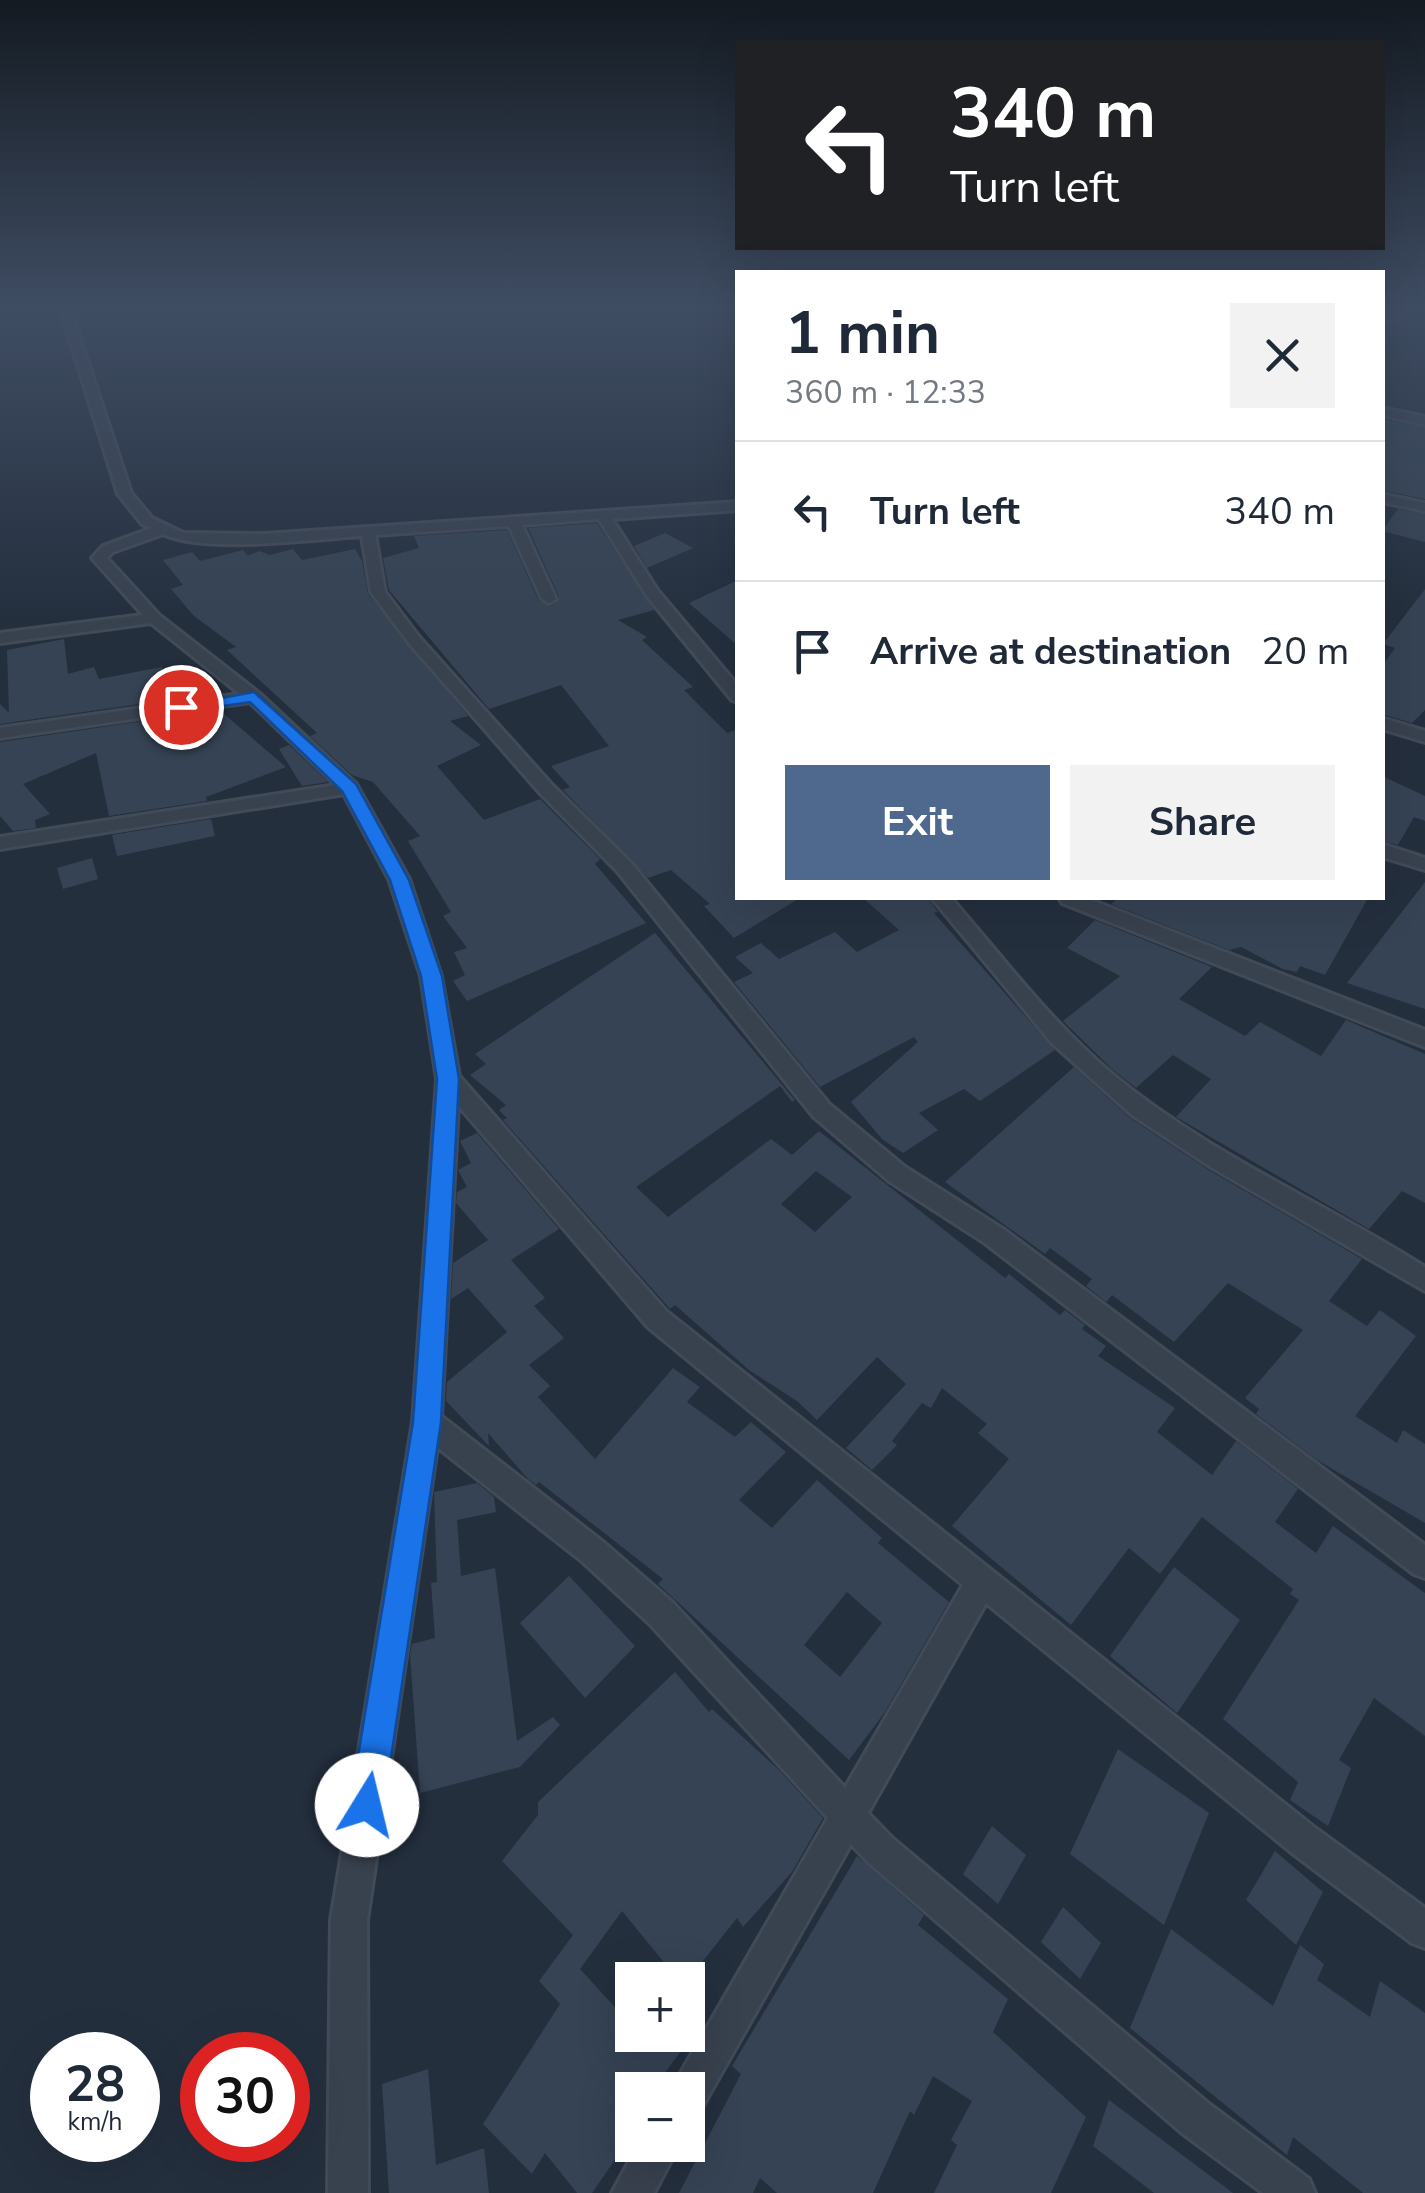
<!DOCTYPE html>
<html lang="en">
<head>
<meta charset="utf-8">
<style>
	body { margin:0; font-family:"Nunito Sans",sans-serif; background:#f2f2f3; color:#1f2937; height:100vh; display:flex; flex-direction:column; font-size:38px; white-space:nowrap }
	* { box-sizing:border-box; margin:0 }
	p { font-size:32px; color:#747a83 }
	.icon { flex:none; width:55px; height:55px; fill:none; stroke:currentColor; stroke-width:2; stroke-linecap:round; stroke-linejoin:round }
	.map { position:relative; flex:1; overflow:hidden }
	.panel { position:absolute; left:735px; top:270px; width:650px; height:630px; display:flex; flex-direction:column; background:#fff; border-radius:0px; box-shadow:0 10px 40px #0002 }
	.panel>* { flex:none }
	.hud { position:absolute; left:735px; top:40px; width:650px; height:210px; border-radius:0px; box-shadow:0 10px 40px #0002; background:#202124; color:#fff; overflow:hidden }
	.buttons { position:absolute; left:615px; top:1962px; display:grid; gap:20px }
	.buttons a { display:grid; place-items:center; width:90px; height:90px; border-radius:0px; background:#fff; box-shadow:0 10px 40px #0002; font-size:50px }
	.speed { position:absolute; left:30px; top:2032px; display:flex; gap:20px; font-size:50px; font-weight:700; text-align:center }
	.speed>* { display:grid; place-content:center; width:130px; height:130px; border-radius:50%; background:#fff; box-shadow:0 10px 40px #0002; line-height:1 }
	.speed small { font-size:25px; font-weight:400 }
	.speed .limit { border:15px solid #d22; background:#fff; color:#111 }
	.pin { position:absolute; display:grid; place-items:center; width:85px; height:85px; color:#fff; margin:-42px; border:5px solid #fff; border-radius:50%; box-shadow:0 2px 10px #0007 }
	.me { position:absolute; width:110px; margin:-55px; rotate:9deg; stroke-linejoin:round; filter:drop-shadow(0 0 8px #0008) }
	.turn { display:flex; align-items:center; gap:35px; height:210px; padding:0 50px; font-size:45px }
	.turn .icon { width:130px; height:130px; stroke-width:2.5 }
	.turn b { display:block; font-size:70px; line-height:85px }
	.round { display:grid; place-items:center; flex:none; width:105px; height:105px; border-radius:0px; background:#f2f2f3 }
	.head { display:flex; align-items:center; justify-content:space-between; height:170px; padding:0 50px }
	h1 { font-size:60px; font-weight:700; line-height:75px }
	.primary-button { display:flex; gap:20px; margin-top:auto; padding:20px 50px }
	.primary-button a { flex:1; height:115px; border-radius:0px; background:#4f688e; color:#fff; font-size:40px; font-weight:700; line-height:115px; text-align:center }
	.primary-button a+a { background:#f2f2f3; color:#1f2937 }
	ul { padding:0; list-style:none }
	li { display:flex; align-items:center; gap:30px; height:140px; padding:0 50px; border-top:2px solid #e0e1e3 }
	li div { flex:1 }
	li b { display:block; font-size:38px }
	li em { font-style:normal }
	.map>svg:first-child { display:block }
	.building { fill:#364354; fill-rule:evenodd }
	.lines { fill:none; stroke-linecap:round; stroke-linejoin:round }
	.street-casing { stroke:#414a57; stroke-width:6 }
	.street { fill:#38414e; fill-rule:evenodd }
	.route { fill:#1a73e8; stroke:#114b97; stroke-width:2.5 }
</style>
</head>
<body>
<div class="map">
<svg width="1425" height="2193" viewBox="0 0 1425 2193">
	<rect width="100%" height="100%" fill="#242f3e"/>
	<g class="building">
		<polygon points="1382,419 1425,428 1425,499 1382,490"/>
		<polygon points="1398,509 1425,514 1425,542 1382,531"/>
		<polygon points="597,523 654,610 618,620 647,637 642,640 693,687 684,690 727,733 738,729 738,898 800,898 734,938 704,906 710,904 671,870 648,878 563,790 570,787 551,766 609,746 561,685 489,709 389,590 383,558 419,548 414,536 507,530 539,601 551,606 559,597 528,528"/>
		<polygon points="665,533 693,548 647,568 634,546"/>
		<polygon points="293,549 302,560 355,549 362,561 368,594 468,716 450,721 481,745 437,766 484,820 540,799 600,859 595,864 646,923 467,1001 453,981 465,975 454,952 467,948 443,916 451,912 408,841 420,836 373,782 352,775 310,736 317,733 227,650 236,647 194,616 171,589 183,585 163,560 192,552 200,561 243,550 248,556 259,551 270,555"/>
		<polygon points="738,580 738,646 689,603"/>
		<polygon points="1425,589 1425,710 1412,723 1382,714 1382,666 1395,648 1383,644"/>
		<polygon points="64,639 68,674 94,667 99,679 162,667 168,700 0,724 0,704 9,713 7,650"/>
		<polygon points="224,714 286,767 206,797 207,801 109,816 96,753 23,784 50,814 35,820 36,828 13,831 0,816 0,742 171,717 174,735"/>
		<polygon points="289,745 328,782 302,786 279,749"/>
		<polygon points="1382,776 1425,796 1425,821 1414,817 1398,845 1382,841"/>
		<polygon points="211,819 215,836 117,856 112,835"/>
		<polygon points="92,858 98,879 63,889 57,868"/>
		<polygon points="1425,882 1425,1009 1347,983"/>
		<polygon points="863,898 928,898 938,912 934,913 1055,1050 980,1101 964,1089 919,1113 938,1130 903,1153 882,1139 851,1102 918,1042 914,1037 820,1087 734,982 753,973 735,957 761,943 779,959 835,932 857,952 899,930"/>
		<polygon points="1118,898 1368,898 1325,975 1300,966 1297,972 1283,969 1241,947 1229,950 1111,904"/>
		<polygon points="1095,920 1212,967 1179,999 1245,1036 1260,1022 1321,1056 1346,1020 1425,1054 1425,1203 1402,1191 1369,1229 1176,1117 1211,1079 1173,1055 1136,1088 1113,1070 1063,1021 1120,976 1067,948"/>
		<path d="M655,933l140,167 -3,2 -12,-16 -144,101 32,30 103,-78 21,16 27,-24 186,147 4,-4 51,41 5,-5 20,15 -3,4 24,17 -8,10 77,52 -18,24 55,43 24,-34 62,48 -23,33 41,31 17,-27 92,67v143l-51,-38 -35,62 12,8 -23,58 -38,-26 8,-18 -75,-63 76,-119 -9,-6 3,-5 -91,-72 -42,57 -31,-26 -58,77 -119,-99 57,-67 -31,-26 9,-9 -45,-36 -11,20 -9,-5 -30,38 5,4 -25,25 -26,-22 60,-64 -29,-27 -60,63 -20,-19 -48,-31 -74,-65 -5,4 -167,-189 4,-2 -8,-8 7,-5 -36,-30 16,-11 -11,-10zM816,1171l36,26 -37,35 -34,-28z"/>
		<polygon points="1074,1067 1130,1118 1209,1170 1362,1259 1329,1301 1367,1326 1380,1310 1416,1336 1355,1416 1397,1443 1403,1430 1425,1444 1425,1523 1317,1460 1256,1414 1259,1409 1245,1398 1303,1330 1228,1283 1174,1342 1112,1295 1106,1302 1086,1286 1092,1279 1050,1248 1045,1254 945,1182"/>
		<path d="M477,1133l82,96 -48,31 34,38 -11,8 30,32 -35,27 21,21 -12,11 57,62 78,-91 27,19 -13,15 48,35 16,-15 35,30 -47,48 33,28 45,-48 65,58 -4,5 71,59 -64,110 -36,48 -191,-176 5,-5 -124,-97 -3,3 -8,-6 -40,-46 1,13 -43,-45 1,-19 60,-50 -39,-44 -17,11 2,-36 35,-23 -32,-37 1,-11 10,-5 -9,-17 13,-7 -11,-22zM847,1592l35,31 -42,54 -36,-32z"/>
		<polygon points="477,1483 494,1497 496,1512 457,1520 461,1576 495,1568 517,1741 553,1717 560,1725 520,1767 420,1793 410,1654 412,1644 435,1638 431,1583 437,1582 434,1492"/>
		<polygon points="1174,1567 1240,1620 1177,1713 1110,1656"/>
		<polygon points="569,1576 635,1646 585,1698 520,1623"/>
		<polygon points="675,1672 709,1712 712,1709 778,1769 823,1818 792,1872 743,1927 737,1918 688,1980 648,1980 663,1961 622,1911 580,1969 632,2026 632,2035 693,2035 652,2090 632,2090 632,2135 592,2193 577,2193 545,2153 532,2174 483,2124 560,2004 539,1981 573,1935 502,1861 538,1815 538,1802"/>
		<polygon points="1118,1749 1209,1813 1164,1925 1070,1854"/>
		<polygon points="992,1826 1026,1855 998,1904 963,1874"/>
		<polygon points="1275,1851 1323,1892 1296,1945 1246,1900"/>
		<polygon points="857,1856 924,1915 918,1925 1008,1999 993,2032 1086,2117 1051,2193 934,2193 957,2145 951,2140 972,2101 933,2076 914,2115 910,2111 873,2193 777,2193 760,2178 753,2193 679,2193 741,2074 732,2066"/>
		<polygon points="1063,1907 1101,1943 1080,1979 1041,1942"/>
		<polygon points="1171,1929 1273,2006 1300,1945 1324,1964 1317,1980 1370,2017 1380,1981 1425,2013 1425,2193 1363,2193 1293,2137 1287,2155 1130,2028"/>
		<polygon points="428,2069 436,2165 484,2148 489,2193 389,2193 382,2084"/>
		<polygon points="1109,2100 1233,2193 1154,2193 1093,2146"/>
	</g>
	<g class="lines">
		<g class="street-casing">
			<g id="street">
				<path d="M61,311h10l60,182 21,25 31,15 82,1 473,-32v8l-126,9 46,72 80,95v16l-6,-2 -85,-104 -48,-77 -77,6 34,74 -7,4 -7,-4 -33,-73 -134,9 10,57 34,45 134,149 78,77 198,241 76,63 98,62 422,316v33l-11,-4 -429,-331 -96,-62 -76,-65 -196,-245 -76,-77 -132,-151 -38,-51 -9,-56c-50,3 -156,18 -199,-2l-50,18 -6,6 52,57 101,79 96,90 53,95 32,97 18,100 207,235 649,517 110,80v40l-13,-5 -121,-91 -305,-249 -118,210 24,25 317,266 100,75 6,14h-52l-82,-61 -313,-270 -17,-18 -150,265 -13,6v-25h-17l4,-7 153,-265 -178,-194 -67,-62 -146,-115 -70,473 1,273h-40l3,-273 82,-498 24,-343 -16,-103 -32,-97 -45,-85 -344,55v-12l336,-52 -86,-83 -250,36v-10l240,-34 -89,-71 -151,20v-10l143,-18 -51,-57 11,-12 49,-18 -10,-4 -24,-30zM458,1105l190,222 315,258 -118,203 -173,-186 -69,-60 -162,-126z"/>
				<polygon points="1395,311 1411,311 1382,323 1382,316"/>
				<polygon points="1382,408 1425,417 1425,425 1382,415"/>
				<polygon points="1382,494 1425,503 1425,511 1382,502"/>
				<polygon points="1382,718 1425,731 1425,742 1382,729"/>
				<polygon points="1382,844 1425,858 1425,870 1382,857"/>
				<path d="M932,898h19c51,59 100,124 160,175 95,80 210,128 314,194v24l-214,-124 -79,-52 -80,-72z"/>
				<polygon points="1059,898 1086,898 1425,1030 1425,1047 1062,903"/>
				<polygon points="638,2145 679,2145 654,2193 612,2193"/>
			</g>
		</g>
		<use href="#street" class="street"/>
	</g>
	<linearGradient id="sky" x2="0" y2="1"><stop stop-color="#141a22"/><stop offset="0.5" stop-color="#3f4d63"/><stop offset="1" stop-color="#3f4d63" stop-opacity="0"/></linearGradient>
	<rect width="1425" height="618" fill="url(#sky)"/>
	<polygon class="route" points="254,692 356,784 409,880 442,976 459,1079 441,1422 384,1805 379,1817 367,1822 355,1817 350,1805 413,1422 437,1079 421,976 390,880 342,791 250,702 181,712 173,707"/>
</svg>
<div class="buttons">
<a>+</a>
<a>−</a>
</div>
<div class="speed"><div>28<small>km/h</small></div><div class="limit">30</div></div>
<div class="pin" style="left:181px;top:707px;background:#d93025"><svg class="icon" aria-label="arrive" viewBox="0 0 24 24"><path d="M6 21V4h12l-3 4 3 4H6"/></svg></div>
<svg class="me" style="left:367px;top:1805px" viewBox="-20 -20 40 40"><circle r="19" fill="#fff"/><path d="M0-13L10 11 0 6-10 11z" fill="#1a73e8"/></svg>
<div class="hud">
<div class="turn"><svg class="icon" aria-label="left" viewBox="0 0 24 24"><path d="M17 20v-9H6M10 6l-5 5 5 5"/></svg><div><b>340 m</b>Turn left</div></div>
</div>
<section class="panel">
<div class="head"><div><h1>1 min</h1><p>360 m · 12:33</p></div><a class="round"><svg class="icon" aria-label="close" viewBox="0 0 24 24"><path d="M6 6l12 12M18 6L6 18"/></svg></a></div>
<ul>
<li><svg class="icon" aria-label="left" viewBox="0 0 24 24"><path d="M17 20v-9H6M10 6l-5 5 5 5"/></svg><div><b>Turn left</b></div><em>340 m</em></li>
<li><svg class="icon" aria-label="arrive" viewBox="0 0 24 24"><path d="M6 21V4h12l-3 4 3 4H6"/></svg><div><b>Arrive at destination</b></div><em>20 m</em></li>
</ul>
<div class="primary-button"><a>Exit</a><a>Share</a></div>
</section>
</div>
</body>
</html>
